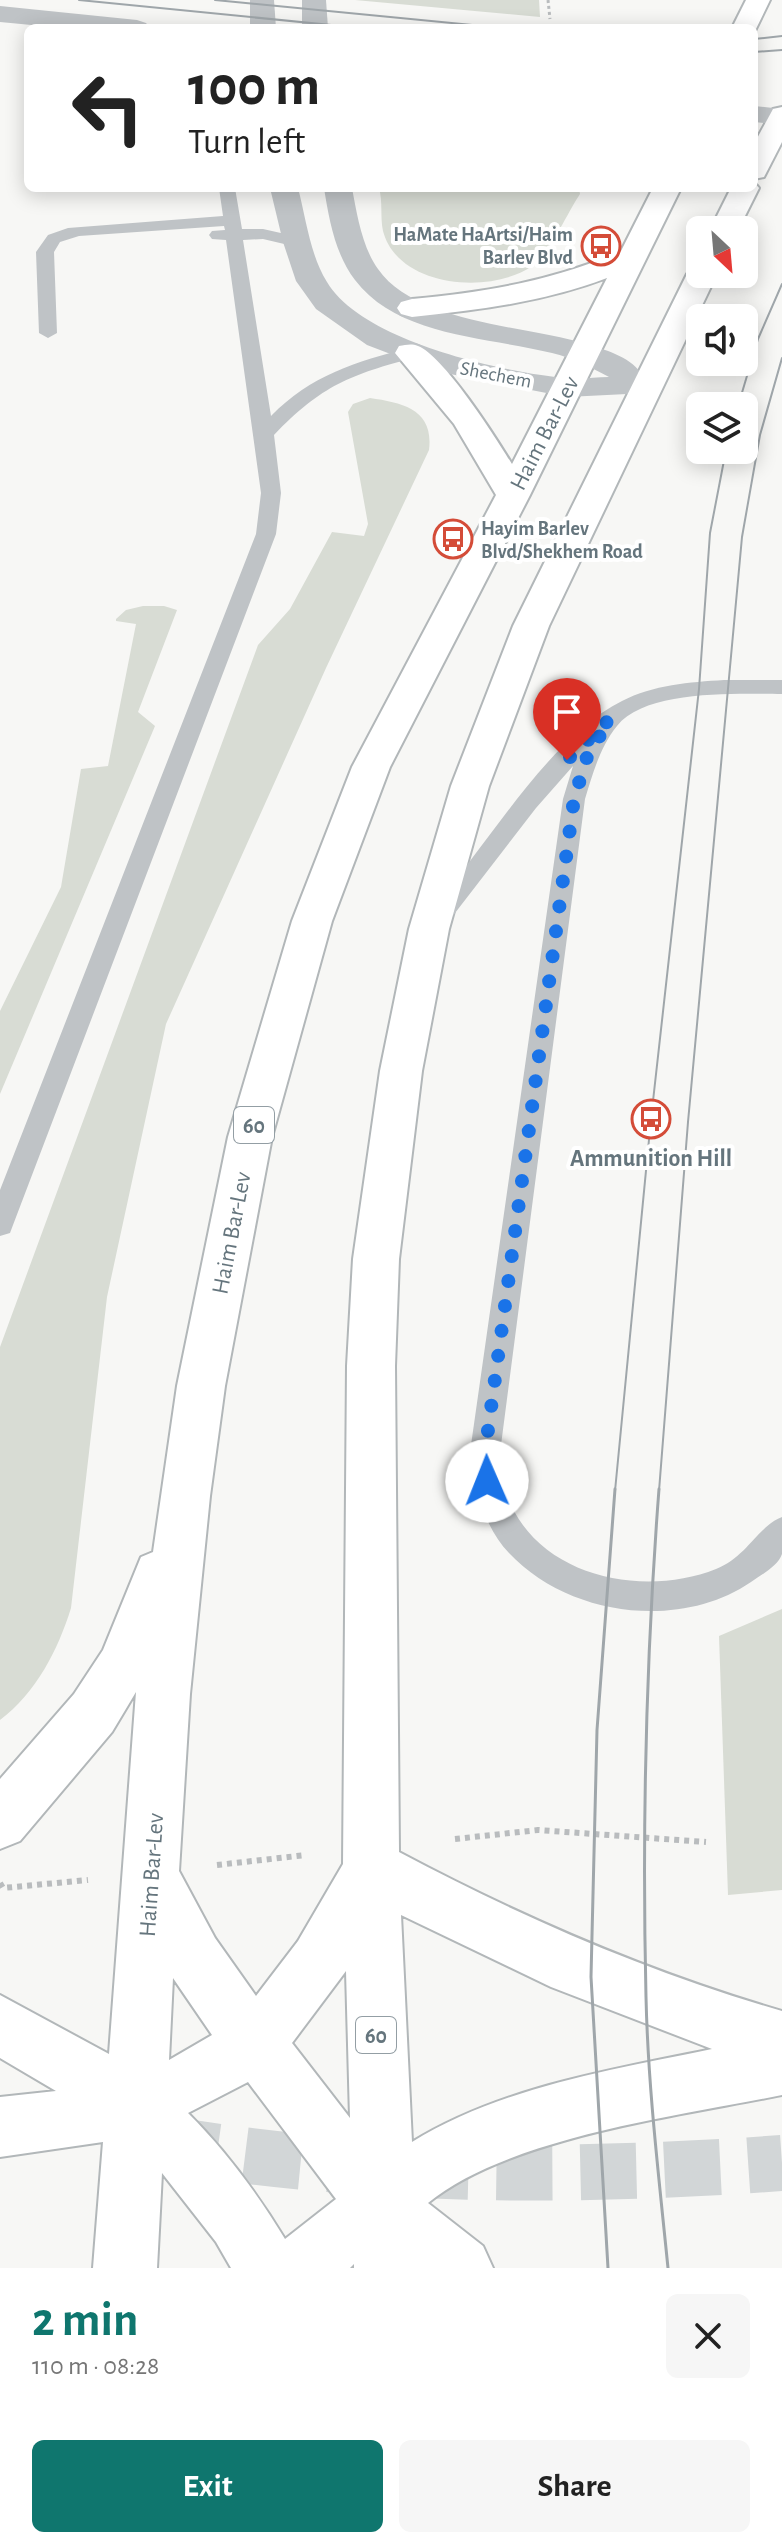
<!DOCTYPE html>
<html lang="en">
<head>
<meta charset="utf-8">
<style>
	body { margin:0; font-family:"Alegreya Sans",sans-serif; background:#f6f6f6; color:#222; height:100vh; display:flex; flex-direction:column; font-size:30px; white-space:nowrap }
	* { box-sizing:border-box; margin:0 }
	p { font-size:26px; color:#767676 }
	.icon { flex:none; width:44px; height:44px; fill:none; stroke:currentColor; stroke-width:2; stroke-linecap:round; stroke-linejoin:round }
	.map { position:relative; height:2268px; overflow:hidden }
	.drawer { display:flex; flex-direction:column; background:#fff; flex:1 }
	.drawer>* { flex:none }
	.top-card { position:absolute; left:24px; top:24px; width:734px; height:168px; border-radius:12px; box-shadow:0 4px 20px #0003; background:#fff; color:#222; overflow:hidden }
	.needle { width:52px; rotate:154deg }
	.buttons { position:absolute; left:686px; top:216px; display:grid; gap:16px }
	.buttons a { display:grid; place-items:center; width:72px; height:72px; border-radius:12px; background:#fff; box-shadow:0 4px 20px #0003; font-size:40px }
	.pin { position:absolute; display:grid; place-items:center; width:68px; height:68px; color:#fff; margin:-82px -34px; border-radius:50% 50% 50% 0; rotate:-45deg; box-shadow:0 0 8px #0007 }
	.pin .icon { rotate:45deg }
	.me { position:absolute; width:88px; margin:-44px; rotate:359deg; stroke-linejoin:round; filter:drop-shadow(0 0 6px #0008) }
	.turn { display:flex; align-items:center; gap:28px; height:168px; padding:0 32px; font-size:36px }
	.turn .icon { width:104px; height:104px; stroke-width:2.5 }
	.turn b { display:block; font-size:56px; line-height:68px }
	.round { display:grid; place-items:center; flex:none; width:84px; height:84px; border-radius:12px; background:#f6f6f6 }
	.headline { display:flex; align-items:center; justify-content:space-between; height:136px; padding:0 32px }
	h1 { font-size:48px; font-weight:700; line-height:60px; color:#0f766e }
	.button { display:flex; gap:16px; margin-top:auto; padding:16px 32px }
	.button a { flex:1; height:92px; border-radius:12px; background:#0f766e; color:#fff; font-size:32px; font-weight:700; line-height:92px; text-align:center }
	.button a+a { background:#f6f6f6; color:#222 }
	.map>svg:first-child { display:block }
	.green { fill:#d8dcd4 }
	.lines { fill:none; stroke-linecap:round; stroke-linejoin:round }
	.secondary-tunnel { stroke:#d2d6d7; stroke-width:56; stroke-dasharray:56 28; stroke-linecap:butt }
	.trunk-casing { stroke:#b2b7b9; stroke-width:4 }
	.path-far1 { stroke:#b9bcbe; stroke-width:3; stroke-dasharray:3 3; stroke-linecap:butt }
	.path { stroke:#b9bcbe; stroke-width:6; stroke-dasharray:5 5; stroke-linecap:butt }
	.service { fill:#bfc3c6; fill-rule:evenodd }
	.tertiary { fill:#bfc3c6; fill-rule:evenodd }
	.trunk { fill:#fff; fill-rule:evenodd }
	.tram-far1 { stroke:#9fa6aa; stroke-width:2 }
	.tram { stroke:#9fa6aa; stroke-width:3 }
	.route { stroke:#1a73e8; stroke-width:14; stroke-dasharray:0 25.2 }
	.labels { text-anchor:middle; stroke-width:8; stroke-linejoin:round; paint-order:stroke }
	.far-poi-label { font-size:20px; font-weight:bold; fill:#65757d; stroke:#fff; text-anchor:end }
	.far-street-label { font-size:20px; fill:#65757d; stroke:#fff }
	.shield { fill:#fff; stroke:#939ea4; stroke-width:2 }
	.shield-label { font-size:22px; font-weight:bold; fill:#65757d }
	.street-label { font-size:24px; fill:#65757d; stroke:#fff }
	.poi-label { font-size:24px; font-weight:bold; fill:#65757d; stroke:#fff }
</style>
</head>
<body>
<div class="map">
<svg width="782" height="2268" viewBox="0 0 782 2268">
	<rect width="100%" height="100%" fill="#f7f7f5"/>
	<g class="green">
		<polygon points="355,0 539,0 540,17"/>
		<path d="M379,188h200l1,6c-12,18 -31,60 -48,72 -41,29 -134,22 -149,-35 -3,-14 0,-29 -4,-43z"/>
		<path d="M370,398c34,5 64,12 59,52l-103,218 -160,356 -59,273 -36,311c-13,42 -35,85 -71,112v-373l258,-702 32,-36 42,-77 32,4 4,-12 -20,-112 5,-8z"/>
		<polygon points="143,606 164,606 177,610 138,712 155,726 0,1094 0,1011 61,887 81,769 108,766 136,624 116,621 116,619 126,610"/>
		<polygon points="782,1609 782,1890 728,1895 719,1636"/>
	</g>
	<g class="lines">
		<path class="secondary-tunnel" d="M162,2143c203,35 415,35 620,20"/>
		<g class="trunk-casing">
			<g id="trunk">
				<polygon points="746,0 770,0 754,33 754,28 732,28"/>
				<polygon points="782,107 782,142 764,177 754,179 754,144 773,109"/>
				<polygon points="754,182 759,188 738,230 710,230 731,188 754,188"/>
				<path d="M653,188h28l-151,307 -140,272 -58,154 -60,216 -47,249 -15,110 -20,198 -11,177 36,67 41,58 42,-55 45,-77 4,-498 6,-107 27,-188 29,-142 42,-143 62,-160 174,-352 5,-6 8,-2v8h17l-168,352 -60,160 -40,143 -27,142 -23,188 -4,107 4,486c124,66 249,120 383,159v84c-103,21 -273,42 -354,108l55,43 10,22h-139v-4l-4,4h-119l-15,-26 -54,-69 -5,95h-64l10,-126 -103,15v-60l56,-6 -56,-33v-63l109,59 27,-362 -24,40 -92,109 -20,8v-70l74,-85 29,-44 38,-93 12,-5 24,-166 51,-249 64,-216 60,-154 144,-272 -42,-71 -59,-71 4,-7c7,-1 12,-3 19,0 26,10 78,92 94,118l95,-186c-63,24 -128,32 -195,39l-11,-3 -4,-6 4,-6 11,-3c74,-7 141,-18 209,-48zM401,1915l150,72 161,62c-101,21 -211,38 -300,93zM346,1971l4,147 -58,-75zM173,1978l39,57 -43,25zM248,2082l88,117 -51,40c-28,-46 -59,-88 -97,-126z"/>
			</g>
		</g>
		<polyline class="path-far1" points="548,0 550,19"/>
		<g class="path">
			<polyline points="455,1839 538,1830 706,1842"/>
			<polyline points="217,1865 306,1855"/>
			<polyline points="0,1883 3,1888 88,1880"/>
		</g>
		<g class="service">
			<path d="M219,188h16l7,41h21l40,9 3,4 -9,5 -34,-8 -20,1 28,176c39,-40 85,-55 139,-68l9,5 -3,4c-66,18 -94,28 -142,78l7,58 -5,41 -263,691 -3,8 -10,3v-46l256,-656 5,-41 -35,-253 -14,-1 -3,-4 3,-4 13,-1 -1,-4 -145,10 -19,6 -6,10 3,81 -9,5 -9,-5 -3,-81 12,-17 20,-7 155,-12z"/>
			<path d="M724,680h58v14c-43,0 -136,-5 -165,32 -17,21 -24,47 -32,73l-84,646c1,22 3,46 13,66 37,69 134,85 202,58 31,-12 42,-43 66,-52 0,10 0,27 0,37 -4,12 -21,21 -31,28 -72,49 -183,34 -242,-29 -27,-28 -36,-71 -38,-108l92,-646 10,-33 -37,42 -91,118 -8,3 -8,-3 -4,-6c12,-21 30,-40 45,-59 40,-52 92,-130 152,-160 31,-16 68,-19 102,-21z"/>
		</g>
		<g class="tertiary">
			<polygon points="250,0 274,0 276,28 250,28"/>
			<polygon points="302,0 326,0 328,28 302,28"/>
			<polygon points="0,6 137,20 146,23 150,28 63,28 0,22"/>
			<polygon points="754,106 782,109 782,125 754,122"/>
			<path d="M270,188h28c8,30 12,67 29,94 35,59 174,90 239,96 14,2 29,-1 43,-1 -19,-10 -36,-19 -57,-24 -63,-16 -154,-16 -197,-73 -20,-26 -26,-61 -31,-92h28c5,26 10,59 26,81 37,54 149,57 209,75 16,5 43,13 53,28l-3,3 21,2 5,7 -5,7 -11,2 -80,4 -132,-26 -68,-26 -51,-36 -20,-28 -13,-39z"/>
		</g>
		<use href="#trunk" class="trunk"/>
		<g class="tram-far1">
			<polyline points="79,0 361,28"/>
			<polyline points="215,0 503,28"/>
			<polyline points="754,39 782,36"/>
			<polyline points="754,52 782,50"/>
			<polyline points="738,406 758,339 782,284"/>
			<polyline points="615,1491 651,1119 699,689 710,533 726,450"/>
			<polyline points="659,1491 688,1122 742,537 760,435 782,358"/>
		</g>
		<g class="tram">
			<path d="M659,1489c-13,169 -17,338 -13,508 2,90 13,181 22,271"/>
			<polyline points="608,2268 591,1977 597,1730 615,1489"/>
		</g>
	</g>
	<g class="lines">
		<polyline class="route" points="487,1481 486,1445 574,799 587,757 610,719 567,760"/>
	</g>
	<defs>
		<g id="bus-ring" transform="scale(2)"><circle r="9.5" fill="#fff" stroke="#d44c38" stroke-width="1.5"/><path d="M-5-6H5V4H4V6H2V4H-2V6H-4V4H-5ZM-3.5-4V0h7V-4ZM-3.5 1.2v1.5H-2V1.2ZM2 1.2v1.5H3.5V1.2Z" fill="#d44c38"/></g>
	</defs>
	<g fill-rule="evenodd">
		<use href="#bus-ring" x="601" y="246"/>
		<use href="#bus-ring" x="453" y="539"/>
		<use href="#bus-ring" x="651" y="1119"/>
	</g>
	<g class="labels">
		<g class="far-poi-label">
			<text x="573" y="241">HaMate HaArtsi/Haim<tspan x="573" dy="23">Barlev Blvd</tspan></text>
			<text x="481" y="535" text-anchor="start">Hayim Barlev<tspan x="481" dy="23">Blvd/Shekhem Road</tspan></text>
		</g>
		<g class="far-street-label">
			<text transform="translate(496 374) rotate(11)" y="7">Shechem</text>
		</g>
		<g class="shield">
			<rect x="234" y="1107" width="40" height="36" rx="6"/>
			<rect x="356" y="2017" width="40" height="36" rx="6"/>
		</g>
		<g class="shield-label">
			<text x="254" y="1133">60</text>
			<text x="376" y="2043">60</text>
		</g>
		<g class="street-label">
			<text transform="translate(544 433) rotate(-63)" y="8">Haim Bar-Lev</text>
			<text transform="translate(231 1233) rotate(-79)" y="8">Haim Bar-Lev</text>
			<text transform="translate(151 1875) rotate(-86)" y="8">Haim Bar-Lev</text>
		</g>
		<g class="poi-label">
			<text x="651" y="1166">Ammunition Hill</text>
		</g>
	</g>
</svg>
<div class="buttons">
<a><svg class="needle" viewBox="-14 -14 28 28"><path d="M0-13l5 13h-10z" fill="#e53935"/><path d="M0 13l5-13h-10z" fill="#767676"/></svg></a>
<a><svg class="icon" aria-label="sound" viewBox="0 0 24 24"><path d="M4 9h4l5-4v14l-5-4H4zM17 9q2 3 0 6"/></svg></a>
<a><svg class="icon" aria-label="layers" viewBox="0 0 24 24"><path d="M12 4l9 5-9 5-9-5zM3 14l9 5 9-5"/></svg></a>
</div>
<div class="pin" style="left:567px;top:760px;background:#d93025"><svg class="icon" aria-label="arrive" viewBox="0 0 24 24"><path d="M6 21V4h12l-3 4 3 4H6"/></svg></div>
<svg class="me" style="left:487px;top:1481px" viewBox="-20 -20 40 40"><circle r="19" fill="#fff"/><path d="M0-13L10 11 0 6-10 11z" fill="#1a73e8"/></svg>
<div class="top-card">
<div class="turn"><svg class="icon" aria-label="left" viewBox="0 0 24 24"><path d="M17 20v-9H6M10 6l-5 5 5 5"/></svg><div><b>100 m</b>Turn left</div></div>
</div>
</div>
<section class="drawer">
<div class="headline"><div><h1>2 min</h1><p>110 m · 08:28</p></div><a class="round"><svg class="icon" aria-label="close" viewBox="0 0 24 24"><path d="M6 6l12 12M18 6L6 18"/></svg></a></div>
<div class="button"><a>Exit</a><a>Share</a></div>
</section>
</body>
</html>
